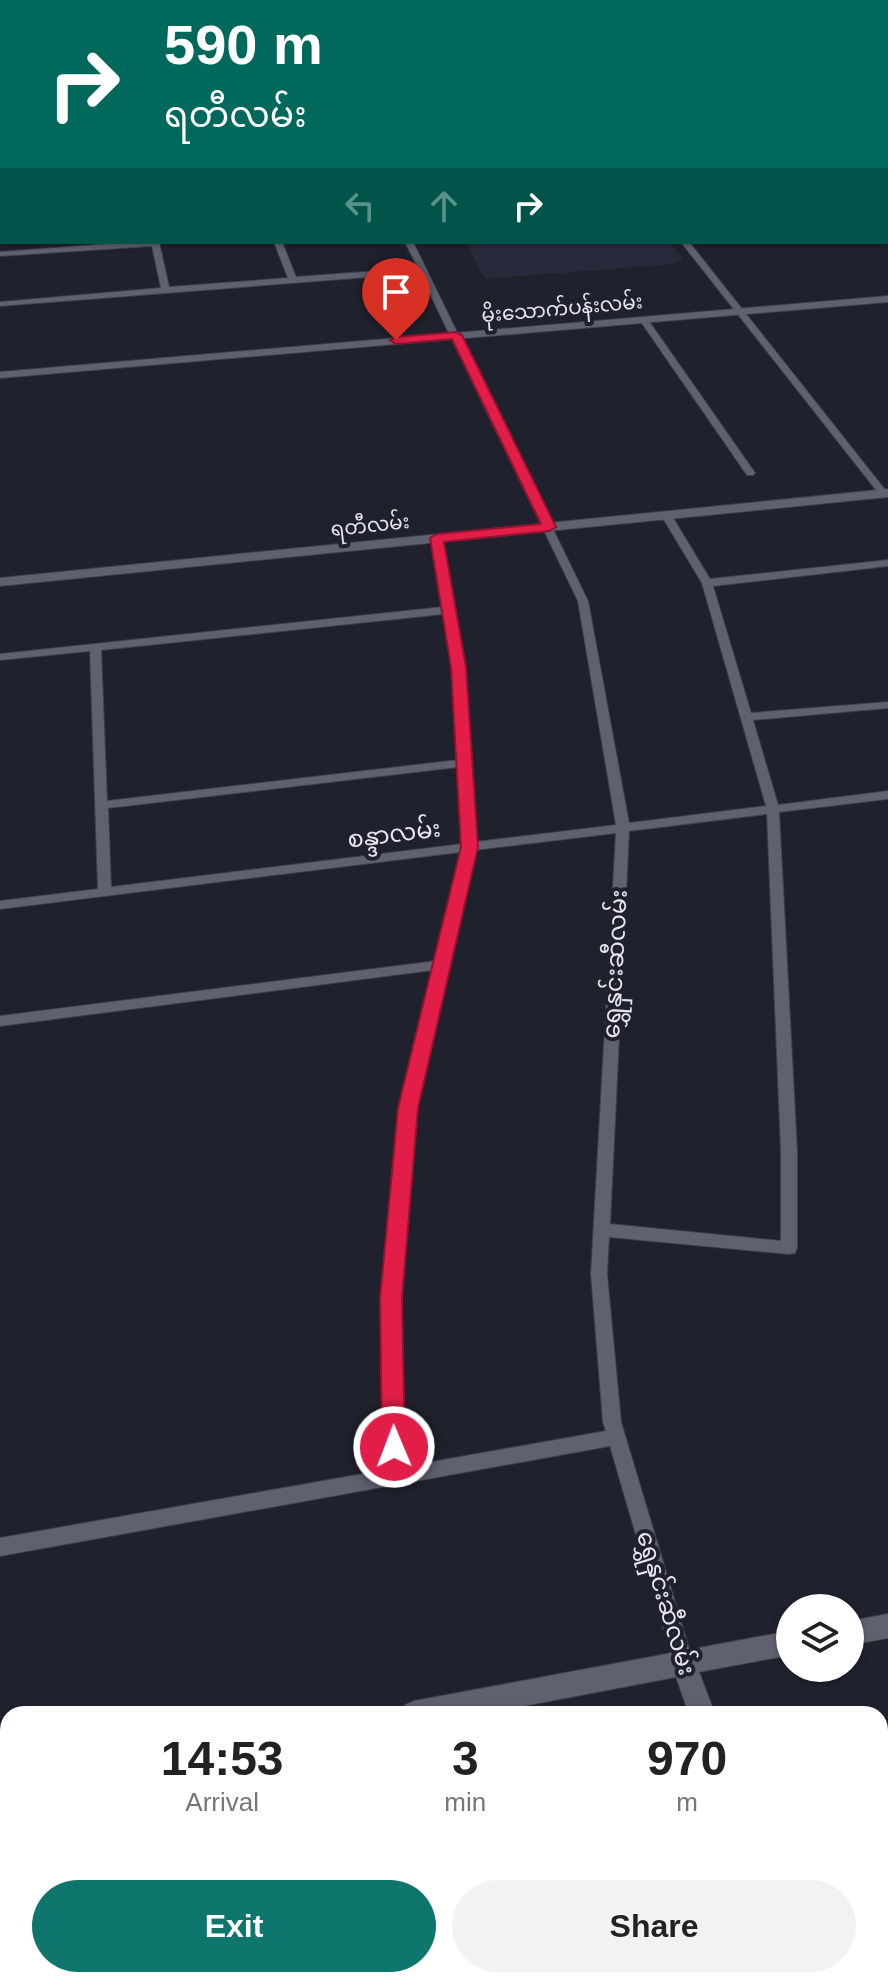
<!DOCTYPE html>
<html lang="en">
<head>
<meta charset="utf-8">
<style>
	body { margin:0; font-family:Arial,"Noto Sans Myanmar",sans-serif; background:#f2f2f2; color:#222; height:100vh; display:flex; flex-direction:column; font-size:30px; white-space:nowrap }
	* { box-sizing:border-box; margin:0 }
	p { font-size:26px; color:#767676 }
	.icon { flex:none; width:44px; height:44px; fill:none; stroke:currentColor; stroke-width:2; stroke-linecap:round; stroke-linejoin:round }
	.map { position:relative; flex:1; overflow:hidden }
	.drawer { position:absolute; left:0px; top:1706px; width:888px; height:282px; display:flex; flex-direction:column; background:#fff; border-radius:24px 24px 0 0; box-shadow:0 2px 6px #0004 }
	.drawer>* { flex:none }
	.top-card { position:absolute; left:0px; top:0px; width:888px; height:244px; box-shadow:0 2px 6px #0004; background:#00695c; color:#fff; overflow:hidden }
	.buttons { position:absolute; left:776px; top:1594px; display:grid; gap:16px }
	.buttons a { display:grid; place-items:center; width:88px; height:88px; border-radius:50%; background:#fff; box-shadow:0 2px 6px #0004; font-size:40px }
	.pin { position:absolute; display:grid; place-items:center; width:68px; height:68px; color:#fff; margin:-82px -34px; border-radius:50% 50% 50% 0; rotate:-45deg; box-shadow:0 0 8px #0007 }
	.pin .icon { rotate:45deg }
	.me { position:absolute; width:88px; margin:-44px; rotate:359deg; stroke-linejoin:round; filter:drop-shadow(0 0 6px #0008) }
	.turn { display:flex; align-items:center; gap:28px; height:168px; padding:0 32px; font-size:36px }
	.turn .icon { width:104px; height:104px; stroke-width:2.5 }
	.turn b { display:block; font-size:56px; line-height:68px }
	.lanes { display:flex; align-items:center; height:76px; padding:0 32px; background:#0003; justify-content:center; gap:40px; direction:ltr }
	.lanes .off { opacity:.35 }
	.eta { display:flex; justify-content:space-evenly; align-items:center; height:136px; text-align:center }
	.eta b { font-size:48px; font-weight:600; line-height:56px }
	.cta { display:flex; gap:16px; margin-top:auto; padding:16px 32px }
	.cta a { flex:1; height:92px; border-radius:48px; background:#0f766e; color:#fff; font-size:32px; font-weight:600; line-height:92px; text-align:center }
	.cta a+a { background:#f2f2f2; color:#222 }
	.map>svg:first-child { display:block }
	.built { fill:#282a3b }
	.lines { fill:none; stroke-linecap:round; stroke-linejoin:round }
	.minor-casing { stroke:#3e3f49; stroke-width:2 }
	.tertiary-casing { stroke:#3e3f49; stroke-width:2 }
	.minor { fill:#5f6170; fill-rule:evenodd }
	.tertiary { fill:#5f6170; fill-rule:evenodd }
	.route { fill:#e11d48; stroke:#92132f; stroke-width:2 }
	.labels { text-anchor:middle; stroke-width:8; stroke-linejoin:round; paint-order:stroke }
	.far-street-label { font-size:20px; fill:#e5e6ef; stroke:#1f212d }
	.street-label { font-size:24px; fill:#e5e6ef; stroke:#1f212d }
</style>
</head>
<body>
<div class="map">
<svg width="888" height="1987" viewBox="0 0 888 1987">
	<rect width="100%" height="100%" fill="#1f212d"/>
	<polygon class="built" points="465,242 670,242 683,259 673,264 485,279"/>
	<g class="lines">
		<g class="minor-casing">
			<g id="minor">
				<polygon points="62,0 69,0 71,2 64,2"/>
				<polygon points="153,0 160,0 162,2 155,2"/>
				<polygon points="886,4 888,5 888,9 886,8"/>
				<rect x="0" y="30" width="2" height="4"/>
				<rect x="886" y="44" width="2" height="4"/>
				<polygon points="886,54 888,55 888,60 886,59"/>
				<rect x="886" y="72" width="2" height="4"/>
				<rect x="886" y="103" width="2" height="4"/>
				<polygon points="0,118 2,118 0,123"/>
				<rect x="886" y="128" width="2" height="6"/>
				<polygon points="0,154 2,154 0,159"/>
				<rect x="886" y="160" width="2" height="6"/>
				<rect x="0" y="207" width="2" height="4"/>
				<path d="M136,242h23l10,45 119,-9 -14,-36h8l14,35 122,-9 -13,-26h8l175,359 41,222 137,-17 -64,-223 -41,-68 1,-2h8l40,66 178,-19v6l-175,20 38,127 137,-11v6l-135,12 25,85 110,-14v8l-109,13 18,339v97l-2,5 -6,1 -180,-17 -2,37 14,148 72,240 -3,7 -7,3 -7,-3 -3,-7 -63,-216 -610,110v-18l385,-68 -2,-171 18,-191 32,-138 -433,56v-10l436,-55 25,-109 -461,57v-8l98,-12 -8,-238 -90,9v-6l443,-47 -11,-69 9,-2 23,131 11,175 141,-17 -38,-224 -158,-328 -420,33v-4l161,-14 -9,-42 -152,10v-4zM444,614l8,53 6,93 -351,41 -6,-151zM458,767l4,77 -351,43 -3,-79zM767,814l14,337v90l-171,-17 19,-393zM616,833l-25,441 12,148 3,9 -203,36 -4,-168 16,-191 60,-258z"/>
				<polygon points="681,242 689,242 886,491 886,495 880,495"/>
				<polygon points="640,317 646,317 755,473 753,475 747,475 639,319"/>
				<polygon points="755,1980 810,1980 807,1987 752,1987"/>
			</g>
		</g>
		<g class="tertiary-casing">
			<g id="tertiary">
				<rect x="0" y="73" width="2" height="4"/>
				<polygon points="888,296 888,302 0,378 0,372"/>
				<polygon points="888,489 888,497 0,586 0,578"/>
				<polygon points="888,1614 888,1638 850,1645 850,1621"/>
				<polygon points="790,1631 790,1655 699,1672 715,1714 689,1714 676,1677 481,1714 401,1714 405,1705 414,1701"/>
				<polygon points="8,1780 8,1806 0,1808 0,1782"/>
				<polygon points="787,1980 815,1980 817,1987 789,1987"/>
			</g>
		</g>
		<use href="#minor" class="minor"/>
		<use href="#tertiary" class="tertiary"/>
	</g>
	<polygon class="route" points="456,332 462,335 556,527 549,531 444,542 466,667 478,847 418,1108 402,1299 405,1447 402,1454 394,1457 385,1454 382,1447 380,1299 398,1108 461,847 451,667 430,538 437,534 541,524 452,339 396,344 390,340 396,337"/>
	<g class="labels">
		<g class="far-street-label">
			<text transform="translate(562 308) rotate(-5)" y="7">မိုးသောက်ပန်းလမ်း</text>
			<text transform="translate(370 525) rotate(-6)" y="7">ရတီလမ်း</text>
		</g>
		<g class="street-label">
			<text transform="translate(394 834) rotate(-7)" y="8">စန္ဒာလမ်း</text>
			<text transform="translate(615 964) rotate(-87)" y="8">ရွှေနှင်းဆီလမ်း</text>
			<text transform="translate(666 1603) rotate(73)" y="8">ရွှေနှင်းဆီလမ်း</text>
		</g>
	</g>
</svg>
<div class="buttons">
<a><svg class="icon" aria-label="layers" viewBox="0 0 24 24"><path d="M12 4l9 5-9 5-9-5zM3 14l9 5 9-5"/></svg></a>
</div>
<div class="pin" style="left:396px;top:340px;background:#d93025"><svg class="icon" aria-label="arrive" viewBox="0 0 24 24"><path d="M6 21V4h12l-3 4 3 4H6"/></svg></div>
<svg class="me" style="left:394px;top:1447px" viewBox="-20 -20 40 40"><circle r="17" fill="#e11d48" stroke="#fff" stroke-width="3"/><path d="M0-11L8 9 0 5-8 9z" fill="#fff"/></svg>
<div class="top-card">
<div class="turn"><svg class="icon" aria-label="right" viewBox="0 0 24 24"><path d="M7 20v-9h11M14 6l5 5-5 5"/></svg><div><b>590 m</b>ရတီလမ်း</div></div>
<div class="lanes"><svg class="icon off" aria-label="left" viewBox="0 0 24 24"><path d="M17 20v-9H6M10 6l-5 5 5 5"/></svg><svg class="icon off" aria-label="ahead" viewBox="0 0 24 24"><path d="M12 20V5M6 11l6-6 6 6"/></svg><svg class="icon" aria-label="right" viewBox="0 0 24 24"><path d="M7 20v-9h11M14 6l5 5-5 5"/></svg></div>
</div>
<section class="drawer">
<div class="eta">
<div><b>14:53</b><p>Arrival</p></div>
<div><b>3</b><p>min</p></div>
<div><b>970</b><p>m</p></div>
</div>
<div class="cta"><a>Exit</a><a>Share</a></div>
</section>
</div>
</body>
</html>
